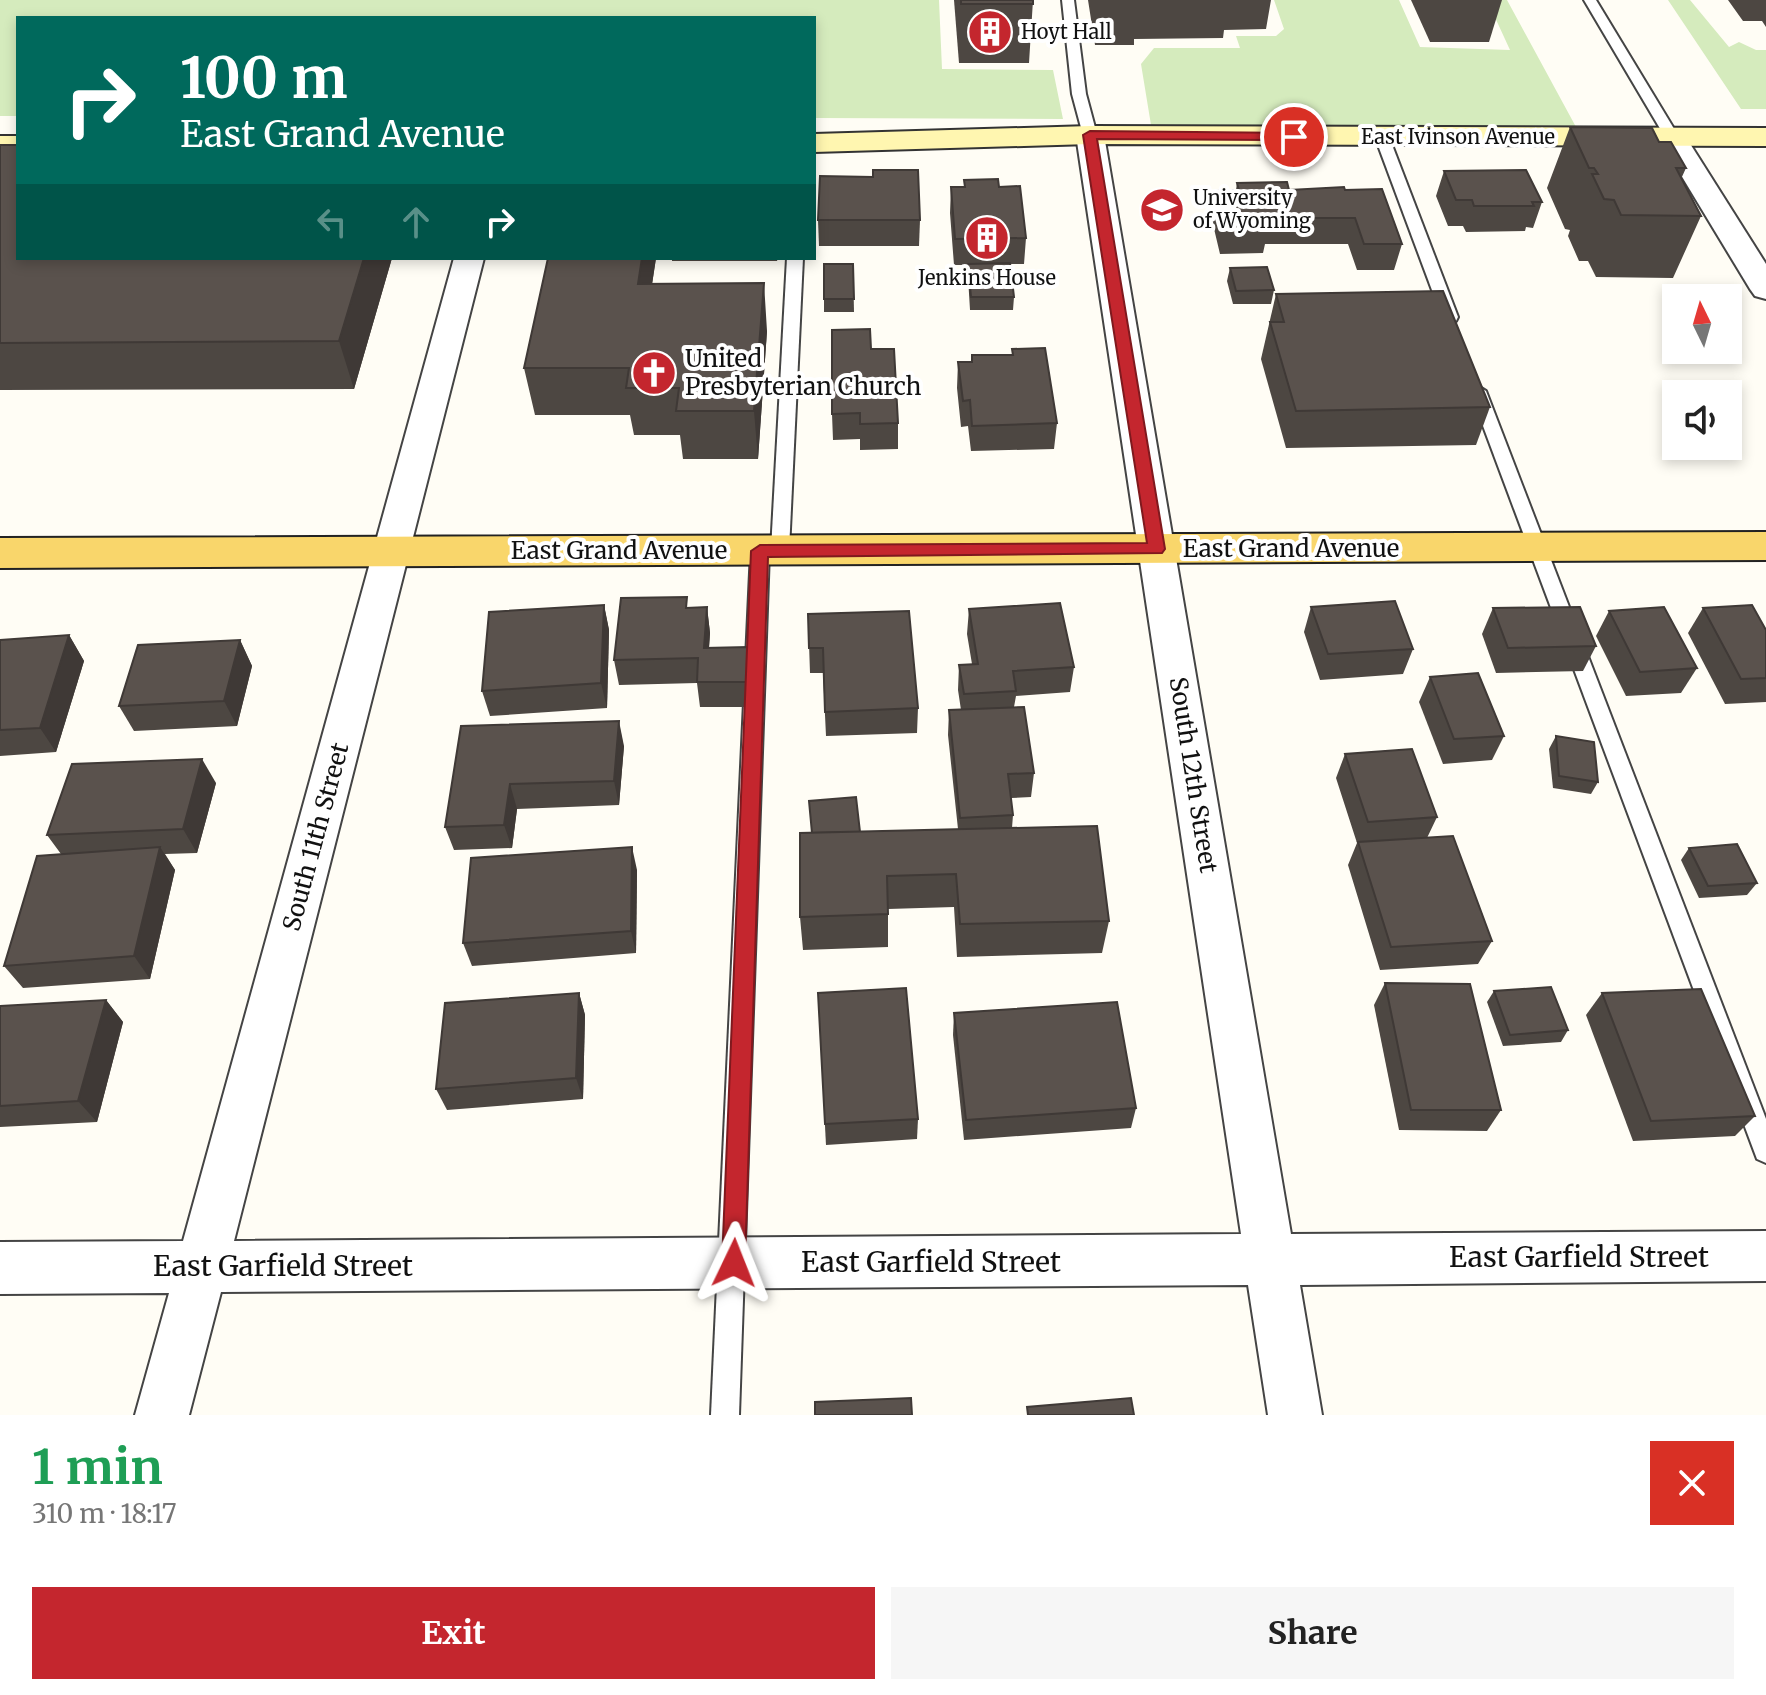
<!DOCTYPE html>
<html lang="en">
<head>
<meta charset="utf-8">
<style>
	body { margin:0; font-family:Merriweather,serif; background:#f6f6f6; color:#222; height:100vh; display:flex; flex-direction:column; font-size:30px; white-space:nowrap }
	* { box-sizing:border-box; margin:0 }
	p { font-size:26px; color:#767676 }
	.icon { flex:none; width:44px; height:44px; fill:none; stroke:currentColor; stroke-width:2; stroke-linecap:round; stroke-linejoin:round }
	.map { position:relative; height:1415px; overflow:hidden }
	.drawer { display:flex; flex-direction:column; background:#fff; flex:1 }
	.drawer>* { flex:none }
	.top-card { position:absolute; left:16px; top:16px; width:800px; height:244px; border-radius:0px; box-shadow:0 4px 12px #0003; background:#00695c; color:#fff; overflow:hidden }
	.needle { width:52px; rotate:355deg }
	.fabs { position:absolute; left:1662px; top:284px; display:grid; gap:16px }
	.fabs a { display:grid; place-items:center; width:80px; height:80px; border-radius:0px; background:#fff; box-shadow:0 4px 12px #0003; font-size:40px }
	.pin { position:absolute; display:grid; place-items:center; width:68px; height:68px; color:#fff; margin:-34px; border:4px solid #fff; border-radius:50%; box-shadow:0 2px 8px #0007 }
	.me { position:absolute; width:88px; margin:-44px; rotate:2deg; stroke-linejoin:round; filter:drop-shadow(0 0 6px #0008) }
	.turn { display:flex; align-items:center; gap:28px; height:168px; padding:0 32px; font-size:36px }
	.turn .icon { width:104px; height:104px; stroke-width:2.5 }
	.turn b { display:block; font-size:56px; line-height:68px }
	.lanes { display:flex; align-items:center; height:76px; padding:0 32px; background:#0003; justify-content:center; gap:40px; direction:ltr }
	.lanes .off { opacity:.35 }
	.round { display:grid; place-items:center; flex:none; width:84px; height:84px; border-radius:0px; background:#f6f6f6 }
	.head { display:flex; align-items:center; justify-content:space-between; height:136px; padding:0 32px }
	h1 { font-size:48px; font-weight:700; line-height:60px; color:#1e9e55 }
	.action { display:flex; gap:16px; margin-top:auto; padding:16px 32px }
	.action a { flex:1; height:92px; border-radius:0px; background:#c4262e; color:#fff; font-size:32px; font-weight:700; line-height:92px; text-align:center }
	.action a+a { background:#f6f6f6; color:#222 }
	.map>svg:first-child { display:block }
	.green { fill:#d5ebbd }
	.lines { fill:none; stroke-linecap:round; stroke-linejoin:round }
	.lane-casing { stroke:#444; stroke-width:4 }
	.street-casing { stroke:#444; stroke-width:4 }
	.secondary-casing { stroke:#333; stroke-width:4 }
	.primary-casing { stroke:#222; stroke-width:4 }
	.lane { fill:#fff; fill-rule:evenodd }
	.street { fill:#fff; fill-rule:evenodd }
	.secondary { fill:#fff6b0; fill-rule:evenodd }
	.primary { fill:#f9d66b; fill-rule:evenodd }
	.wall { fill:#4d4742 }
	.shaded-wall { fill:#3f3936 }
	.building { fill:#5a524d; stroke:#3f3936; stroke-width:2 }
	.route { fill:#c4262e; stroke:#7f191e; stroke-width:2 }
	.labels { text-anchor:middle; stroke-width:8; stroke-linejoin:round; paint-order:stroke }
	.far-poi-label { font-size:20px; fill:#111; stroke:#fff; text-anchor:start }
	.far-street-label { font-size:20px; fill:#111; stroke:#fff }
	.poi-label { font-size:24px; fill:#111; stroke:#fff; text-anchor:start }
	.street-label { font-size:24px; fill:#111; stroke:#fff }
	.near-street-label { font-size:28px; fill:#111; stroke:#fff }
</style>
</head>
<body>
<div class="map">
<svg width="1766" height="1415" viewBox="0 0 1766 1415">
	<rect width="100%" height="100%" fill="#fffdf5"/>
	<g class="green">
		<polygon points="0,0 939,0 942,69 1053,70 1063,119 814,118 814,18 18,18 18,116 0,116"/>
		<polygon points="1274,0 1399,0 1420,47 1510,50 1487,0 1507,0 1576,127 1151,125 1141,64 1154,48 1240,48 1236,36 1276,36 1284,29"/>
		<polygon points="1668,0 1690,0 1729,47 1739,42 1756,50 1766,50 1766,109 1741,109"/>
	</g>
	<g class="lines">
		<g class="lane-casing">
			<g id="lane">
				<polygon points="1062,0 1074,0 1086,94 1097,135 1090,139 1083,135 1072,94"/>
				<polygon points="1584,0 1596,0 1679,137 1677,140 1672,141 1665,137"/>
				<polygon points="1382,133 1389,137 1458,317 1456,321 1444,321 1442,317 1375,137"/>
				<polygon points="787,258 803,258 789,550 780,557 771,550"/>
				<polygon points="1478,386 1486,391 1766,1119 1766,1163 1757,1159 1754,1151 1470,391"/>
				<polygon points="760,544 769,551 739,1415 711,1415 751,551"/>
			</g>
		</g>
		<g class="street-casing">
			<g id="street">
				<polygon points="1090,127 1100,129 1104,135 1291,1234 1766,1231 1766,1281 1300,1285 1322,1415 1268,1415 1248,1285 221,1292 189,1415 135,1415 169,1293 0,1294 0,1242 183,1241 454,258 484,258 234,1241 1241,1234 1076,135 1080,129"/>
				<polygon points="1672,128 1682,131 1766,264 1766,299 1755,296 1750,289 1658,137 1662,131"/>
			</g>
		</g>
		<g class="secondary-casing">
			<g id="secondary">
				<polygon points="1090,126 1766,128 1766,146 1090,144 814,152 814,134"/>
				<rect x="0" y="136" width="18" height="18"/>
			</g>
		</g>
		<g class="primary-casing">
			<polygon id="primary" points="1766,532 1766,560 0,568 0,538"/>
		</g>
		<use href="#lane" class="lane"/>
		<use href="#street" class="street"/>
		<use href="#secondary" class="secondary"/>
		<use href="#primary" class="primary"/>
	</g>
	<g class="wall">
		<polygon points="954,0 1033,0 1029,63 959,63"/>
		<polygon points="1088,0 1271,0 1266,29 1224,30 1223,38 1134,39 1134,45 1095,45"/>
		<polygon points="1411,0 1502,0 1489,42 1430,42"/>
		<polygon points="1728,0 1766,0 1766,27 1762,21 1743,21"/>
		<polygon points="1570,127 1659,142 1686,168 1681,179 1701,216 1673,278 1596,277 1588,261 1579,261 1568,236 1570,230 1565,229 1547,188"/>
		<polygon points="0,145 18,258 392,258 354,389 0,390"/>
		<polygon points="1444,171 1542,202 1533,228 1526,227 1525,231 1466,232 1463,226 1448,226 1436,196"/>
		<polygon points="873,177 920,220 919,246 819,246 818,220"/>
		<polygon points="964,180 999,187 1026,238 1024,264 1010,264 1014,297 1013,310 970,310 968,277 968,265 954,265 950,213 951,187 964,187"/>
		<polygon points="1237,183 1289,190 1345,190 1402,244 1394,270 1357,270 1348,244 1265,244 1263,253 1220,254 1211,216 1216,191 1236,190"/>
		<polygon points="548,258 656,258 652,284 767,331 758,459 683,459 680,435 634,435 630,415 535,415 524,368"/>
		<polygon points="672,258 778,258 777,261 672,261"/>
		<polygon points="853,264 854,312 824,312 824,299"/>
		<polygon points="1230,268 1274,290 1271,304 1233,304 1227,281"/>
		<polygon points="1276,294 1490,407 1476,445 1286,448 1261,359"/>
		<polygon points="871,349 898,423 898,449 860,450 860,439 833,440 832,414"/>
		<polygon points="1012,349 1057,423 1054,449 971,451 968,426 961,427 957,388 958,362 971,362 1012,355"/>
		<polygon points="604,605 609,630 607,708 490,716 482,691"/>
		<polygon points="707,607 710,633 709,648 748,647 751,673 750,707 700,707 697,683 619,685 614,660 689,608"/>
		<polygon points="1311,607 1413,649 1403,674 1320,680 1304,632"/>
		<polygon points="1493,608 1596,646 1583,671 1496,673 1482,634"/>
		<polygon points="1703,608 1766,630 1766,702 1725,704 1688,633"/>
		<polygon points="969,609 1074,667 1070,692 1016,696 1014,707 1034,773 1031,797 1011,798 1013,815 1012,828 1109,921 1102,953 957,957 954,907 888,909 888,947 803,950 800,917 860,832 958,829 948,735 949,710 961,710 958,690 959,665 972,664 967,634"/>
		<polygon points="1609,611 1697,668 1681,693 1626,696 1596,636"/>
		<polygon points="808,614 918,708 917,733 826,736 823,673 810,673"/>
		<polygon points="69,635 84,661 56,752 0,756 0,640"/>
		<polygon points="240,640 252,666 237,726 134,731 119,706"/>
		<polygon points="1430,677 1504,736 1492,760 1443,764 1419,702"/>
		<polygon points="461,726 624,746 619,805 517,809 512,848 454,850 445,827"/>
		<polygon points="1556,736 1598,782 1591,794 1553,788 1549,749"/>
		<polygon points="1345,754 1437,817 1427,838 1492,941 1478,964 1380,970 1348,865 1357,843 1336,778"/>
		<polygon points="216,783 197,853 165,854 175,870 150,979 23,988 4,966 61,854 47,835"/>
		<polygon points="1689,848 1757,883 1747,895 1699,898 1681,860"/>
		<polygon points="637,870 636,953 472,966 463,943"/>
		<polygon points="1385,983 1501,1110 1487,1131 1399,1130 1374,1005"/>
		<polygon points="1494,991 1568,1030 1561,1042 1503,1046 1487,1002"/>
		<polygon points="579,993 585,1015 583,1099 447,1110 436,1089"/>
		<polygon points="818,993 918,1119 917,1139 826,1145"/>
		<polygon points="1602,993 1755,1116 1735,1136 1633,1141 1586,1015"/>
		<polygon points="106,1000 123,1022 97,1122 0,1127 0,1006"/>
		<polygon points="954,1013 1136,1108 1131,1128 964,1140 953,1035"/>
	</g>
	<g class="shaded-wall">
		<polygon points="364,258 392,258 354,389 339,341"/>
		<polygon points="642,258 656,258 645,331 638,284"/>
		<polygon points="764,283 767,331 758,459 754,411"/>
		<polygon points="604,605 609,630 607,708 601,683"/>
		<polygon points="707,607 710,633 707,673 704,648"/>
		<polygon points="69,635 84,661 56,752 40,728"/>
		<polygon points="240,640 252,666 237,726 224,701"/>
		<polygon points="748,647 751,673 750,707 747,682"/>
		<polygon points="619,721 624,746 619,805 614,781"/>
		<polygon points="202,759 216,783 197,853 183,829"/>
		<polygon points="510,784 517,809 512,848 504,825"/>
		<polygon points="160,847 175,870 150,979 134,956"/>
		<polygon points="632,847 637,870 636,953 631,931"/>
		<polygon points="579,993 585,1015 583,1099 576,1078"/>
		<polygon points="106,1000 123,1022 97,1122 78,1101"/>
	</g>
	<g class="building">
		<rect x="961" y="0" width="72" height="4"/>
		<polygon points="1570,127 1652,128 1659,142 1671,142 1686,168 1676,168 1701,216 1621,215 1614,200 1604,199 1592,174 1598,174 1594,168 1589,168"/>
		<polygon points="0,145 18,145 18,258 364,258 339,341 0,343"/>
		<polygon points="873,170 918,170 920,220 818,220 820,176 873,177"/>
		<polygon points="1526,170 1542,202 1532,202 1534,206 1474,206 1472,200 1456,200 1444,171"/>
		<polygon points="998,179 999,187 1020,186 1026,238 955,239 951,187 965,187 964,180"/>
		<polygon points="1287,182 1289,190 1344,187 1345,190 1382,189 1402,244 1364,244 1355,218 1266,218 1269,228 1225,228 1216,191 1239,190 1237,183"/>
		<polygon points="548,258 642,258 638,284 764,283 754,411 676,411 679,388 626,388 629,368 524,368"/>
		<polygon points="1010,263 1014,297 971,297 968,264"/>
		<polygon points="824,264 853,264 854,299 824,299"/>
		<polygon points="1267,267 1274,290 1236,291 1230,268"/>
		<polygon points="1443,291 1490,407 1296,411 1270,322 1284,322 1276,294"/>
		<polygon points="870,329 871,349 894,349 898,423 860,424 860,413 832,414 832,330"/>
		<polygon points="1045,348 1057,423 972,426 970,400 963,401 958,362 972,362 972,355 1013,355 1012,349"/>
		<polygon points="687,597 686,608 707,607 704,648 748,647 747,682 697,682 698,658 614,660 621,598"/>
		<polygon points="1395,601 1413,649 1328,654 1311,607"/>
		<polygon points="1060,603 1074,667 1013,671 1016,691 964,694 959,665 978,664 969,609"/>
		<polygon points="604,605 601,683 482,691 489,612"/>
		<polygon points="1752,605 1766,630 1766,678 1741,679 1703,608"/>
		<polygon points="1580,607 1596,646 1508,648 1493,608"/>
		<polygon points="1664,607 1697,668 1640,672 1609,611"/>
		<polygon points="909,611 918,708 825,712 823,648 809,648 808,614"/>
		<polygon points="69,635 40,728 0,730 0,640"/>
		<polygon points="240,640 224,701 119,706 138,645"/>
		<polygon points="1478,673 1504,736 1454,739 1430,677"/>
		<polygon points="1024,707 1034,773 1008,774 1013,815 960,818 949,710"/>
		<polygon points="619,721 614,781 510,784 504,825 445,827 461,726"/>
		<polygon points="1556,736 1594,742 1598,782 1559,776"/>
		<polygon points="1412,749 1437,817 1368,822 1345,754"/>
		<polygon points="202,759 183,829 47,835 72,764"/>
		<polygon points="856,797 860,832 812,833 809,801"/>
		<polygon points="1097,826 1109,921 960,924 956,874 887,876 888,914 800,917 800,833"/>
		<polygon points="1453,836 1492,941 1391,947 1358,842"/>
		<polygon points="1737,844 1757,883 1708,886 1689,848"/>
		<polygon points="160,847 134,956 4,966 37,856"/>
		<polygon points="632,847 631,931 463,943 471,858"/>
		<polygon points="1385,983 1470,984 1501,1110 1411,1110"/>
		<polygon points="1551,987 1568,1030 1510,1035 1494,991"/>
		<polygon points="906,988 918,1119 825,1124 818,993"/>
		<polygon points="1701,989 1755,1116 1651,1121 1602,993"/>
		<polygon points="579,993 576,1078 436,1089 445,1003"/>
		<polygon points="106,1000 78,1101 0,1106 0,1006"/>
		<polygon points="1117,1002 1136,1108 966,1120 954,1013"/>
		<polygon points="911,1398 912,1415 815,1415 815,1402"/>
		<polygon points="1131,1398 1134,1415 1028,1415 1027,1407"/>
	</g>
	<polygon class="route" points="1090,131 1294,133 1301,137 1294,140 1097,139 1165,549 1162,553 768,557 745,1263 742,1271 734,1275 725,1271 722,1263 751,551 760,545 1147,543 1083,135"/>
	<defs>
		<g id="building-disc" transform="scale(2.3)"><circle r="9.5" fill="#c4262e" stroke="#fff"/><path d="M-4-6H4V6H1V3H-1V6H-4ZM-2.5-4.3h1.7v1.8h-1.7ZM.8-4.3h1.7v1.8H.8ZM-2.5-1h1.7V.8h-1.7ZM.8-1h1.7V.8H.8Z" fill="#fff"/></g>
		<g id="university-disc" transform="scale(2.3)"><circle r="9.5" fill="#c4262e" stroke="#fff"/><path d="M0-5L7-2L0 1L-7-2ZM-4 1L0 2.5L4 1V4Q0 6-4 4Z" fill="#fff"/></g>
		<g id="church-disc" transform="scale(2.3)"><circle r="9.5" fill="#c4262e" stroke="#fff"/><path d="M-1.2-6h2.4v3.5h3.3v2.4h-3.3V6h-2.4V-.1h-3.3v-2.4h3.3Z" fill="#fff"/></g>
	</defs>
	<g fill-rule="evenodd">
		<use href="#building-disc" x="990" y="32"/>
		<use href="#university-disc" x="1162" y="210"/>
		<use href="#building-disc" x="987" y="238"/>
		<use href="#church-disc" x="654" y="373"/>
	</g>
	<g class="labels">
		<g class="far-poi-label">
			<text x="1021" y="39">Hoyt Hall</text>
			<text x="1193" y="205">University<tspan x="1193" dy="23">of Wyoming</tspan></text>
			<text x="987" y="285" text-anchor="middle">Jenkins House</text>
		</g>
		<g class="far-street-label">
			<text x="1458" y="144">East Ivinson Avenue</text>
		</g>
		<g class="poi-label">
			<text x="685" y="367">United<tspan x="685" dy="28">Presbyterian Church</tspan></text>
		</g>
		<g class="street-label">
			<text x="1291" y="557">East Grand Avenue</text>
			<text x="619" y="559">East Grand Avenue</text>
			<text transform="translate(1193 775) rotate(81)" y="8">South 12th Street</text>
			<text transform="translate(316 837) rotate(-75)" y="8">South 11th Street</text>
		</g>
		<g class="near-street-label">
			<text x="1579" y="1267">East Garfield Street</text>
			<text x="931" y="1272">East Garfield Street</text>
			<text x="283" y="1276">East Garfield Street</text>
		</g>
	</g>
</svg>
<div class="fabs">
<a><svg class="needle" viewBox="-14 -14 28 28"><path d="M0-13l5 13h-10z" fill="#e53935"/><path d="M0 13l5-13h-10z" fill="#767676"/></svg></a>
<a><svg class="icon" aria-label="sound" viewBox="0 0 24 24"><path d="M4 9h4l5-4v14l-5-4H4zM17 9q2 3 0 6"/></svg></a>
</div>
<div class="pin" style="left:1294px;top:137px;background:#d93025"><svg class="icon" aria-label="arrive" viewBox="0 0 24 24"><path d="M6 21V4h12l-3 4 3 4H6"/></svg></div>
<svg class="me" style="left:734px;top:1263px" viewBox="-20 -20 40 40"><path d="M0-17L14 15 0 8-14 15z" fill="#c4262e" stroke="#fff" stroke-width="4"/></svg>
<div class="top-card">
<div class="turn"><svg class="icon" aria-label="right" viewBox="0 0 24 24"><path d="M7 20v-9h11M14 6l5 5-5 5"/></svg><div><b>100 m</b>East Grand Avenue</div></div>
<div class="lanes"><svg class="icon off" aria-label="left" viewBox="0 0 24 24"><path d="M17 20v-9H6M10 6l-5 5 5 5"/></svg><svg class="icon off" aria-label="ahead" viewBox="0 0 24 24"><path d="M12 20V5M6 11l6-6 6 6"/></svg><svg class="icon" aria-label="right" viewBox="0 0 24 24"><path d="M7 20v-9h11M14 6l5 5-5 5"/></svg></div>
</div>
</div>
<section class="drawer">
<div class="head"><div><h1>1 min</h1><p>310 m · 18:17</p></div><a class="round" style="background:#d93025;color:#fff"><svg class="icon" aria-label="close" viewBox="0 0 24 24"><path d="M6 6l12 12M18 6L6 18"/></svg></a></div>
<div class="action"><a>Exit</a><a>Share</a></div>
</section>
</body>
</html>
